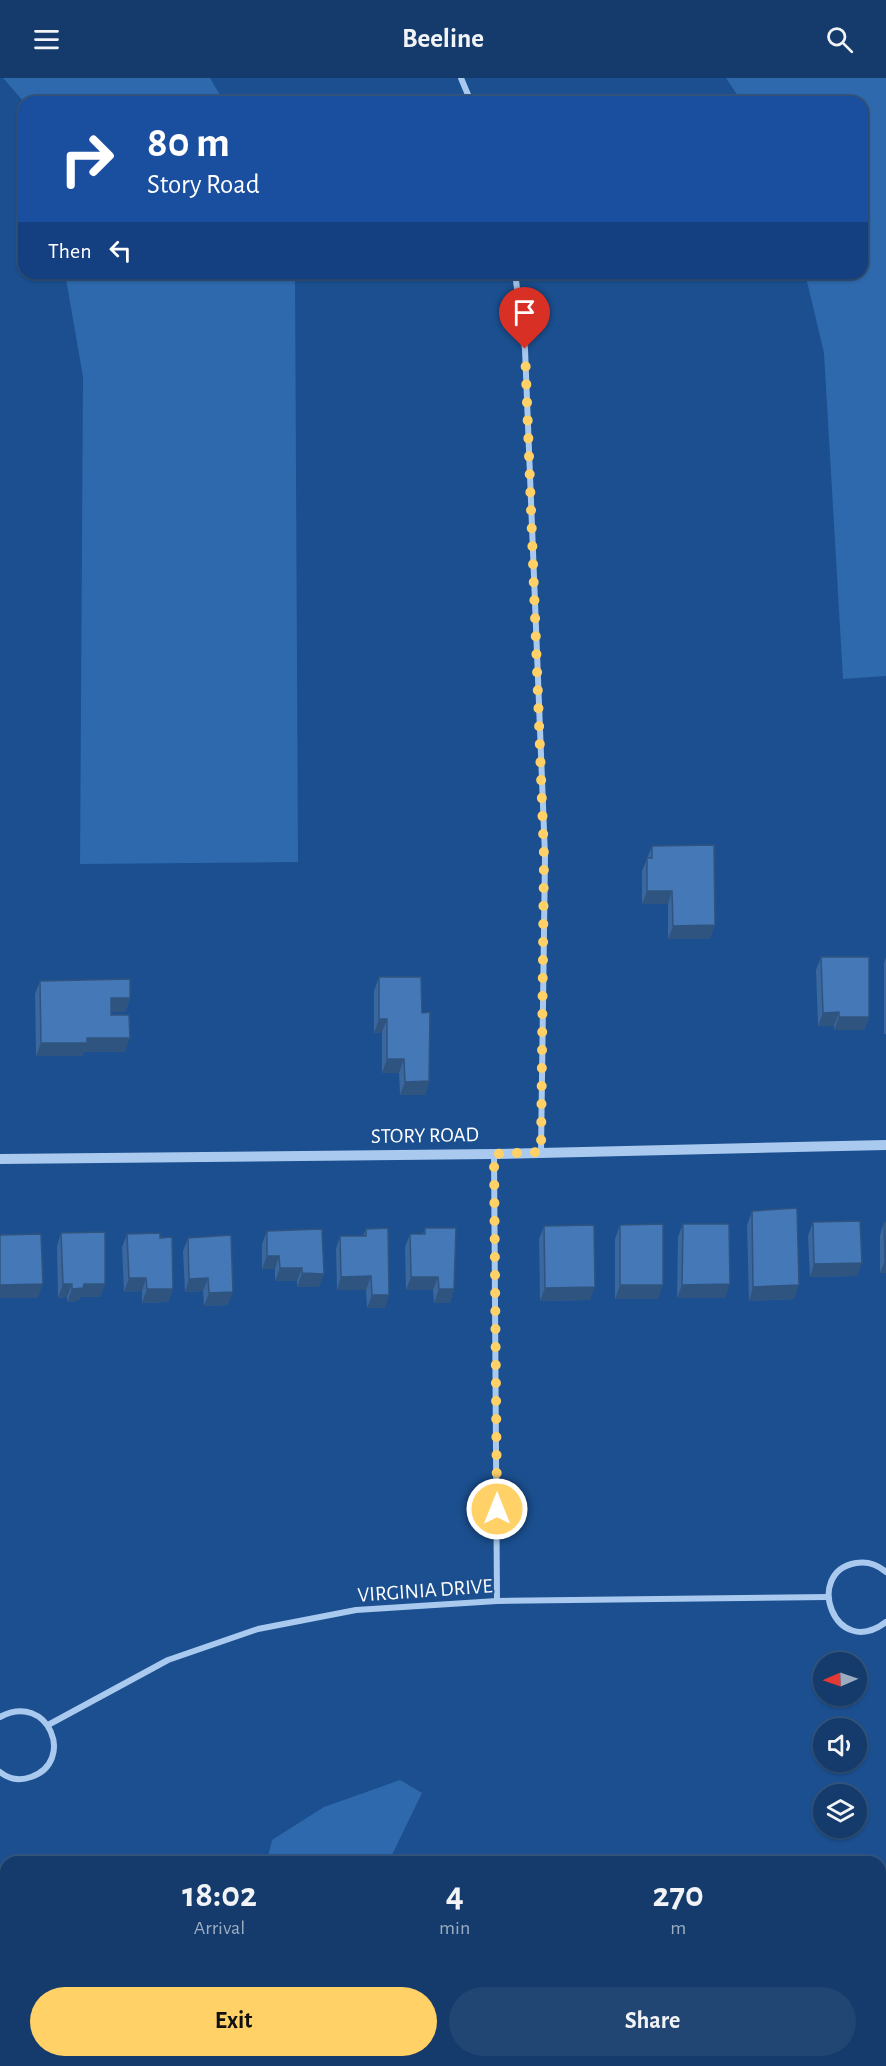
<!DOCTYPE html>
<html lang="en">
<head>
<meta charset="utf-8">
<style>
	body { margin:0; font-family:"Alegreya Sans",sans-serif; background:#214673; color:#f1f3f6; height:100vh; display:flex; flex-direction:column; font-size:22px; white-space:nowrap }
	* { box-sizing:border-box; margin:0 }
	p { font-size:20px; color:#9dadc1 }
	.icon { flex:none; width:33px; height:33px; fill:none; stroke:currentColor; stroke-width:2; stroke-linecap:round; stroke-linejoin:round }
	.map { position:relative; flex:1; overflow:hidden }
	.side { position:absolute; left:0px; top:1778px; width:886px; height:212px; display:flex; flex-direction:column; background:#143b6b; border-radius:18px 18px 0 0; box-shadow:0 2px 4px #0004,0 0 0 2px #33557e }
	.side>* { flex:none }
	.top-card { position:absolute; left:18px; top:18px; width:850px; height:183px; border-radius:18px; box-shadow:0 2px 4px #0004,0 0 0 2px #33557e; background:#1a4fa0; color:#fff; overflow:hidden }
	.needle { width:39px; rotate:268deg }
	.tools { position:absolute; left:813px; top:1574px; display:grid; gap:12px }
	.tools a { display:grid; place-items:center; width:54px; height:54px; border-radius:50%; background:#143b6b; box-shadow:0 2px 4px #0004,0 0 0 2px #33557e; font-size:30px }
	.pin { position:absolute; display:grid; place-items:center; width:51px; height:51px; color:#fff; margin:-62px -26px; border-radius:50% 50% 50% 0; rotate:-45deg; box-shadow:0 0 6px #0007 }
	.pin .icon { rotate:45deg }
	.me { position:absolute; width:66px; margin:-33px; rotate:0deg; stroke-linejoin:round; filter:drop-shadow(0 0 4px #0008) }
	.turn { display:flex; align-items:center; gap:21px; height:126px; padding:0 30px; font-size:27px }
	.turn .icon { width:78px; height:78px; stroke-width:2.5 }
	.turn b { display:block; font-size:42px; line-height:51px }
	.then { display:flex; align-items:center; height:57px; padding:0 30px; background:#0003; gap:12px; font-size:22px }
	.eta { display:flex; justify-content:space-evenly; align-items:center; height:102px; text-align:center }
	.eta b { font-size:36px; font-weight:700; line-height:42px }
	.primary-button { display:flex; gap:12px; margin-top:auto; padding:12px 30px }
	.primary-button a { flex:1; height:69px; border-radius:36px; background:#ffd166; color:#111; font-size:24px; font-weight:700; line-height:69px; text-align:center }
	.primary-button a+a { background:#214673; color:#f1f3f6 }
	header { display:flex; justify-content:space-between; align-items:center; height:78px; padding:0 30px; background:#143b6b; font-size:27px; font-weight:700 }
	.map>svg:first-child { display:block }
	.green { fill:#2e69ad }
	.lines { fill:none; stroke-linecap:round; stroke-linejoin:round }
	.minor { stroke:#a9c9ee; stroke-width:6 }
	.tertiary { stroke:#a9c9ee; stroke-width:10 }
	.wall { fill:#3a679d }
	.shaded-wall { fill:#305480 }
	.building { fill:#4478b7; stroke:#305480; stroke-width:1.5 }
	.route { stroke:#ffd166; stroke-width:10; stroke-dasharray:0 18 }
	.labels { text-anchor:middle; stroke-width:4.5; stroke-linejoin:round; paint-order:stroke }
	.street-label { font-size:21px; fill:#fff; stroke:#1b4f8f }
</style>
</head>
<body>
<header><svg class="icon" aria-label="menu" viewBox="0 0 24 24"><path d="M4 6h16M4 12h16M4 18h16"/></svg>Beeline<svg class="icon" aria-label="search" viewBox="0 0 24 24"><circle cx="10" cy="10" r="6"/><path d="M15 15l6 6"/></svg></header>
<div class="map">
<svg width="886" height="1988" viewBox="0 0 886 1988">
	<rect width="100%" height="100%" fill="#1b4f8f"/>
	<g class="green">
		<polygon points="3,0 210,0 224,24 24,24"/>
		<polygon points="726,0 886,0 886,598 843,601 824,275 805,195 862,195 862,24 742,24"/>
		<polygon points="65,195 295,195 298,784 80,786 83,299"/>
		<polygon points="400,1702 422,1715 389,1783 267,1783 272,1762 324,1729"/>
		<polygon points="6,1942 6,1983 469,1983 469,1988 0,1988 0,1944"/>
	</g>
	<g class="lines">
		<g class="minor">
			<polyline points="461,0 471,24"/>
			<polyline points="515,195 525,271 545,778 541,1074"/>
			<polyline points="494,1076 497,1523"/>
			<path d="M886,1494c-9,-8 -19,-11 -30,-9 -53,9 -21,98 30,59"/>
			<path d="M0,1639c49,-26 76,45 31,60 -11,4 -22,2 -31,-5"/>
			<polyline points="48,1647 168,1582 258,1551 356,1532 497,1523 828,1519"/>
		</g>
		<polyline class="tertiary" points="0,1081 494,1076 886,1067"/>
	</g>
	<g class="wall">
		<polygon points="652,768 710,861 668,861 668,826 642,826 642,793"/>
		<polygon points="821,879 869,939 864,952 834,952 834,948 818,948 816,892"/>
		<polygon points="886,879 886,956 884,956 884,885"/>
		<polygon points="379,899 422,935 429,1003 425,1017 400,1017 399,995 382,995 382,954 374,955 374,913"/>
		<polygon points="40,903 130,920 125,934 111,934 111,937 125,974 84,974 82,978 36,978 35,916"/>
		<polygon points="752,1133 794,1221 749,1223 747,1147"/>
		<polygon points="813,1144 857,1198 810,1199 808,1158"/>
		<polygon points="884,1144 886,1195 880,1195 880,1157"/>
		<polygon points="683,1146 725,1220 677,1220 678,1159"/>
		<polygon points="620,1147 658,1221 615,1221 615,1161"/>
		<polygon points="544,1148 590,1222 540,1223 539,1161"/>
		<polygon points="425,1150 454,1211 450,1225 434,1225 433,1212 406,1212 405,1169 410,1156 423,1156"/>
		<polygon points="366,1151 385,1230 367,1230 366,1212 337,1212 336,1171 340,1158 363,1158"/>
		<polygon points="267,1153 319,1209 297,1209 297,1203 275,1203 275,1191 262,1191 262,1166"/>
		<polygon points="61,1155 105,1206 100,1219 80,1219 78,1223 67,1224 67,1219 58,1220 57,1168"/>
		<polygon points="127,1156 160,1160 173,1211 168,1224 142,1225 142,1213 124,1214 122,1169"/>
		<polygon points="188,1160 228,1227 204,1228 203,1213 185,1214 183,1173"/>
	</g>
	<g class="shaded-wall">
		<polygon points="647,813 672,813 668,826 642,826"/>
		<polygon points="715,847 710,861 668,861 673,848"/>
		<polygon points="111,920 130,920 125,934 106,934"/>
		<polygon points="839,934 834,948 818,948 823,935"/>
		<polygon points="839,939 869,939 864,952 834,952"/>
		<polygon points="379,941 387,941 382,954 374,955"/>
		<polygon points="87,960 130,960 125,974 84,974 82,978 36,978 41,965"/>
		<polygon points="387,981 404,981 399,995 382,995"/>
		<polygon points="429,1003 425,1017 400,1017 405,1004"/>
		<polygon points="267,1178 279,1178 275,1191 262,1191"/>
		<polygon points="885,1182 886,1182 886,1195 880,1195"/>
		<polygon points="862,1185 857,1198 810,1199 814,1186"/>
		<polygon points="280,1190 302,1190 297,1203 275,1203"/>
		<polygon points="302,1195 324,1196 319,1209 297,1209"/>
		<polygon points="371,1198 366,1212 337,1212 341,1199"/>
		<polygon points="411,1199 438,1199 433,1212 406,1212"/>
		<polygon points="129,1200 146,1200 142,1213 124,1214"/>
		<polygon points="208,1200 203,1213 185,1214 189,1201"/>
		<polygon points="43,1206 38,1220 0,1220 0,1207"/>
		<polygon points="63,1206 72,1206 67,1219 58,1220"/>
		<polygon points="84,1206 105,1206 100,1219 80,1219 78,1223 67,1224 72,1211"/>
		<polygon points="730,1206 725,1220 677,1220 682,1207"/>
		<polygon points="620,1207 663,1207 658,1221 615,1221"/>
		<polygon points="799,1207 794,1221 749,1223 753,1209"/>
		<polygon points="595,1209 590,1222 540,1223 545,1210"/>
		<polygon points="147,1211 173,1211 168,1224 142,1225"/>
		<polygon points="439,1211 454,1211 450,1225 434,1225"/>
		<polygon points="233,1214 228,1227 204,1228 209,1215"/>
		<polygon points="372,1217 389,1217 385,1230 367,1230"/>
	</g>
	<g class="building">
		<polygon points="714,767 715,847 673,848 672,813 647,813 647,780 652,780 652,768"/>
		<polygon points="821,879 869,879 869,939 839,939 839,934 823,935"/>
		<polygon points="379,899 421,899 422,935 430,934 429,1003 405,1004 404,981 387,981 387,941 379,941"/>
		<polygon points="130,901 130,920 111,920 111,937 129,937 130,960 87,960 87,965 41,965 40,903"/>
		<polygon points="797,1130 799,1207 753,1209 752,1133"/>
		<polygon points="860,1143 862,1185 814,1186 813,1144"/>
		<polygon points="884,1144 886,1144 886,1182 885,1182"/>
		<polygon points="663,1146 663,1207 620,1207 620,1147"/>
		<polygon points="683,1146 729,1146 730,1206 682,1207"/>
		<polygon points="594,1147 595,1209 545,1210 544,1148"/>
		<polygon points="388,1150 389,1217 372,1217 371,1198 341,1199 340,1158 366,1158 366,1151"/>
		<polygon points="425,1150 456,1150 454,1211 439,1211 438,1199 411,1199 410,1156 425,1156"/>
		<polygon points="322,1151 324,1196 302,1195 302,1190 280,1190 279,1178 267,1178 267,1153"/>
		<polygon points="105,1154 105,1206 84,1206 83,1210 72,1211 72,1206 63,1206 61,1155"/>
		<polygon points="160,1155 160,1160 172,1159 173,1211 147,1211 146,1200 129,1200 127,1156"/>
		<polygon points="41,1156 43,1206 0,1207 0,1157"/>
		<polygon points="231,1157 233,1214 209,1215 208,1200 189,1201 188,1160"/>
	</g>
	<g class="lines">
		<polyline class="route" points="497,1431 494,1076 541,1074 544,778 525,271"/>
	</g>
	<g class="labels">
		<g class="street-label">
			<text transform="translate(425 1057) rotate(-1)" y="7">STORY ROAD</text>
			<text transform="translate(425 1512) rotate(-4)" y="7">VIRGINIA DRIVE</text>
		</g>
	</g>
</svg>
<div class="tools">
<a><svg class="needle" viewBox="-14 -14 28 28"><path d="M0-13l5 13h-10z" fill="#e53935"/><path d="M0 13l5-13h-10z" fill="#9dadc1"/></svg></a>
<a><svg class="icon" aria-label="sound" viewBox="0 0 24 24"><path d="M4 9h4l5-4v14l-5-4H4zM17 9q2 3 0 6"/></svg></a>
<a><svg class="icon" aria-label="layers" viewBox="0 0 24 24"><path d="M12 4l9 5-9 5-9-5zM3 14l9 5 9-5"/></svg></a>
</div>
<div class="pin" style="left:525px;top:271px;background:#d93025"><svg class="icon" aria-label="arrive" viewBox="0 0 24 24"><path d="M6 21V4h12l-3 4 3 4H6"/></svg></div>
<svg class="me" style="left:497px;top:1431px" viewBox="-20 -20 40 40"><circle r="17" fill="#ffd166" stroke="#fff" stroke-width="3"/><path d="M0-11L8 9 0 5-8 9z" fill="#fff"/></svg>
<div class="top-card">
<div class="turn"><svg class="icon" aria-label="right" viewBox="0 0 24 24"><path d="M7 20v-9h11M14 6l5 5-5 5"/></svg><div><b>80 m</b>Story Road</div></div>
<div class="then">Then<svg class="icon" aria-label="left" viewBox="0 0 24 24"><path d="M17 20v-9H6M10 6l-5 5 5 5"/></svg></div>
</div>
<section class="side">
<div class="eta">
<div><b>18:02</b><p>Arrival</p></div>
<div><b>4</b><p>min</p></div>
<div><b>270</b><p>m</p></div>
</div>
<div class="primary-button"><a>Exit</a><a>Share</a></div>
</section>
</div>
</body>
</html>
